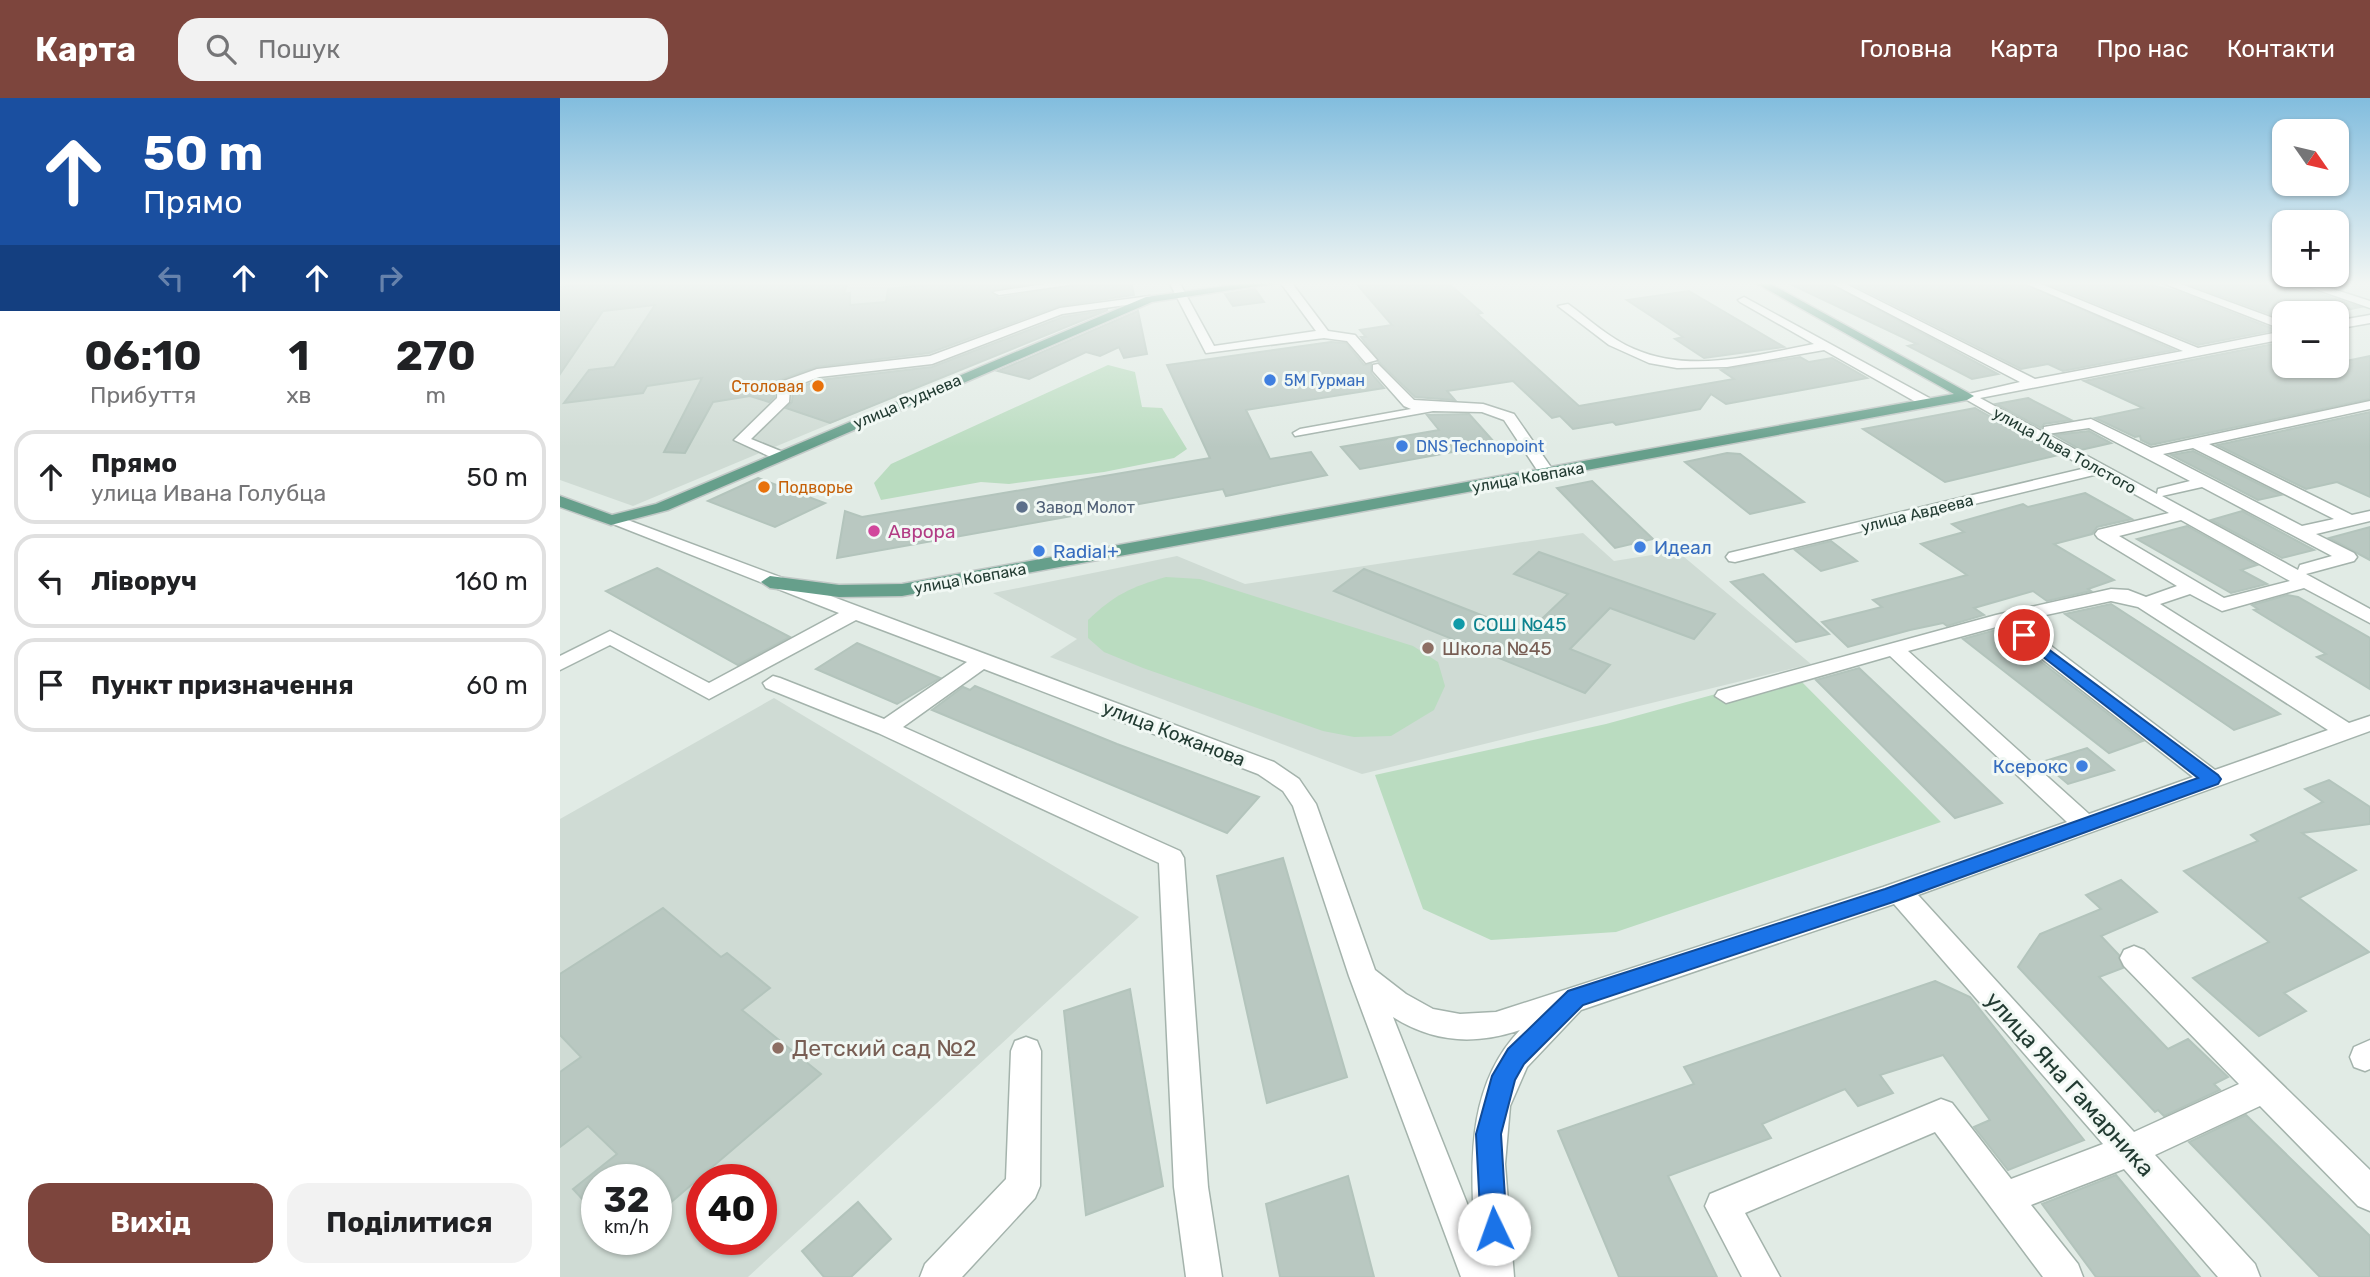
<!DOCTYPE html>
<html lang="uk">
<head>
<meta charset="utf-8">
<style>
	body { margin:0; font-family:Rubik,sans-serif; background:#f2f2f2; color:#202124; height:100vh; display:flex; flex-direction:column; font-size:26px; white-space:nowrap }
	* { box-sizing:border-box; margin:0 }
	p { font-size:23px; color:#757577 }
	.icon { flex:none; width:38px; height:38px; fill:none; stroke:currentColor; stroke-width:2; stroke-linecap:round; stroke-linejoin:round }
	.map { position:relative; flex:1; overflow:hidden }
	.sheet { display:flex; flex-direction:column; background:#fff; width:560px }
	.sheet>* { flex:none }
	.hud { background:#1a4fa0; color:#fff; overflow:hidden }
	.needle { width:46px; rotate:124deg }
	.fabs { position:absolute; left:1712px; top:21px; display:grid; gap:14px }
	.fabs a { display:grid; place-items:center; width:77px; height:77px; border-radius:14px; background:#fff; box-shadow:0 2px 5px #0004; font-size:35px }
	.speed { position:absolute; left:21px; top:1066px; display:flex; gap:14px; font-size:35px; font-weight:700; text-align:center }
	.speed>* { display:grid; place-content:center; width:91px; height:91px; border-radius:50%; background:#fff; box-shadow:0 2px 5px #0004; line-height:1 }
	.speed small { font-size:18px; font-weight:400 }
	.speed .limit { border:10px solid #d22; background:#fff; color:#111 }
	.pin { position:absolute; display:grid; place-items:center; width:60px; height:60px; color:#fff; margin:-30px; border:4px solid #fff; border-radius:50%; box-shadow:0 2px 7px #0007 }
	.me { position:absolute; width:77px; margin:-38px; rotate:357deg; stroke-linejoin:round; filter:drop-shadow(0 0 5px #0008) }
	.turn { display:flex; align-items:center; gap:24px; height:147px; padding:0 28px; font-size:32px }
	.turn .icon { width:91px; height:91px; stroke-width:2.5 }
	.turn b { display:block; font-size:49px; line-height:60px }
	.lanes { display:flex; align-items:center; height:66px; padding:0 28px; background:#0003; justify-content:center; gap:35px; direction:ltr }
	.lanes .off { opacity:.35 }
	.eta { display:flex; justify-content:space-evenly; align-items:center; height:119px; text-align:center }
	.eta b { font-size:42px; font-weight:700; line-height:49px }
	.action { display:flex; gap:14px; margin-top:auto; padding:14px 28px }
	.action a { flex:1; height:80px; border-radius:21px; background:#7d453d; color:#fff; font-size:28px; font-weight:700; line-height:80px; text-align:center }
	.action a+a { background:#f2f2f2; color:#202124 }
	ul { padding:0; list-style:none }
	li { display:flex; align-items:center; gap:21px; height:94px; margin:0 14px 10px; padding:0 14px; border:4px solid #e0e0e0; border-radius:21px }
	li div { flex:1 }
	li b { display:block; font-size:26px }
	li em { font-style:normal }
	header { display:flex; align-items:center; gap:42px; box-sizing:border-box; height:98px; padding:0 35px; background:#7d453d; color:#fff }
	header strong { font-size:33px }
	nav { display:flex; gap:38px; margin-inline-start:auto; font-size:24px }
	.search { width:490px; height:63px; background:#f2f2f2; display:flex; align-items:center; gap:18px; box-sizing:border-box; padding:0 24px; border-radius:21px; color:#757577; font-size:26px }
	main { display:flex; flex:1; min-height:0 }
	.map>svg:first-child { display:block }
	.built { fill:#cfdbd4; fill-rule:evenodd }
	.green { fill:#badcc0 }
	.building { fill:#b9c8c1; stroke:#b3c4bc; stroke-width:2 }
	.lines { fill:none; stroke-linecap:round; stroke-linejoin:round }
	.minor-casing { stroke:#a4b3ac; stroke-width:3 }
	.major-casing { stroke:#c1c8c6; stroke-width:3 }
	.minor { fill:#fff; fill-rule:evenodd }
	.major { fill:#669f8b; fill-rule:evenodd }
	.route { fill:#1a73e8; stroke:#114b97; stroke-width:2 }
	.shop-dot { fill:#3f7fe0; stroke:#f1f8f4; stroke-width:2.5 }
	.food-dot { fill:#e8710a; stroke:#f1f8f4; stroke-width:2.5 }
	.service-dot { fill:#5c6f8a; stroke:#f1f8f4; stroke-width:2.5 }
	.hotel-dot { fill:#d1479c; stroke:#f1f8f4; stroke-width:2.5 }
	.culture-dot { fill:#0f9aa8; stroke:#f1f8f4; stroke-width:2.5 }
	.education-dot { fill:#8d6e63; stroke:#f1f8f4; stroke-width:2.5 }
	.labels { text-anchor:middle; stroke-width:6; stroke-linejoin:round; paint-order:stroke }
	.far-shop-label { font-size:16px; fill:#366cbe; stroke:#f1f8f4; text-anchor:start }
	.far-food-label { font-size:16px; fill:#c56008; stroke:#f1f8f4; text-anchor:end }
	.far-street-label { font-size:16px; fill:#223b32; stroke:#f1f8f4 }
	.far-service-label { font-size:16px; fill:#4e5e75; stroke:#f1f8f4; text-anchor:start }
	.hotel-label { font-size:19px; fill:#b23c85; stroke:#f1f8f4; text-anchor:start }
	.shop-label { font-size:19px; fill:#366cbe; stroke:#f1f8f4; text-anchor:start }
	.culture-label { font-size:19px; fill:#0d838f; stroke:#f1f8f4; text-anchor:start }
	.education-label { font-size:19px; fill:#785e54; stroke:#f1f8f4; text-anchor:start }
	.street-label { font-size:19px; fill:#223b32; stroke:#f1f8f4 }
	.near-education-label { font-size:23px; fill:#785e54; stroke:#f1f8f4; text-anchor:start }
	.near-street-label { font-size:23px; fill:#223b32; stroke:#f1f8f4 }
</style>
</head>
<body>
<header>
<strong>Карта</strong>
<div class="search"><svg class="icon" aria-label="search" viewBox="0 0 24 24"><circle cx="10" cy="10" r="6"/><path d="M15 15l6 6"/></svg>Пошук</div>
<nav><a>Головна</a><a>Карта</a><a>Про нас</a><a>Контакти</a></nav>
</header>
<main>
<section class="sheet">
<div class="hud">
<div class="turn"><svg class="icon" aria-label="ahead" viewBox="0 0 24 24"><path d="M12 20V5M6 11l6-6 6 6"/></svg><div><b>50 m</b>Прямо</div></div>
<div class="lanes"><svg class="icon off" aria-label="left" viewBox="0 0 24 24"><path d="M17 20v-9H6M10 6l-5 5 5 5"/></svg><svg class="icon" aria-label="ahead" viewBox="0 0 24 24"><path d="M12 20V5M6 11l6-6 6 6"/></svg><svg class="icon" aria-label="ahead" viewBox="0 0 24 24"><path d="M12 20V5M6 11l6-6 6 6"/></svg><svg class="icon off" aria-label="right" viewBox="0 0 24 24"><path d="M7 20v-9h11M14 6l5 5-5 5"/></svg></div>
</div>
<div class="eta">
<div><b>06:10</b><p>Прибуття</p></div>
<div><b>1</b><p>хв</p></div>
<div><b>270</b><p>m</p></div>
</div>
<ul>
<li><svg class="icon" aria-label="ahead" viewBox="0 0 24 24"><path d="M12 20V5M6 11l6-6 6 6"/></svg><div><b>Прямо</b><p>улица Ивана Голубца</p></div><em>50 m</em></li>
<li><svg class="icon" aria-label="left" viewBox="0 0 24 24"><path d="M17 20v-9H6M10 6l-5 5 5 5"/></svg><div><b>Ліворуч</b></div><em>160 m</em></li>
<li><svg class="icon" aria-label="arrive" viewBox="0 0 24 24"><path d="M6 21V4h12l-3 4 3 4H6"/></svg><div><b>Пункт призначення</b></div><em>60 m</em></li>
</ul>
<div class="action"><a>Вихід</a><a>Поділитися</a></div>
</section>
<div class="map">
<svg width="1810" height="1179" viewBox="0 0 1810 1179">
	<rect width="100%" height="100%" fill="#e1ebe5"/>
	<g class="built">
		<polygon points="0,184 411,184 411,213 539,198 543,212 73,408 0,382"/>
		<polygon points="1023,435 1054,463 1117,453 1251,566 802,676 490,559 517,541 433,495 617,458 685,486"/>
		<path d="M214,600l365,219 -391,360h-188v-458zM37,1082h59v59h-59zM142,1082h59v59h-59z"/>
	</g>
	<g class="green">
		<polygon points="548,267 575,274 582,309 602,310 627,351 614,360 544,374 449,386 421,384 321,402 314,385 331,366"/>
		<path d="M606,479l34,2 213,67 25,16 7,24 -11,24 -43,26 -37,1 -31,-6 -180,-63 -39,-16 -16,-14v-18c26,-25 43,-33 78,-43z"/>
		<polygon points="1233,575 1381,724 1056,834 931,842 863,811 815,677 1046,626"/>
	</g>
	<g class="building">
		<polygon points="50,184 288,184 284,196 290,195 290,207 326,204 328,191 392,184 480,184 431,193 439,200 532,184 571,184 574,197 499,208 369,255 256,269 217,283 214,299 209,304 190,298 153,304 125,355 104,354 142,280 87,288 83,295 4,305 29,272 54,269 95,207 43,213 0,276 0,189"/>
		<polygon points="795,184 887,184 922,215 917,216 1019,308 1174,281 1161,272 1240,259 1249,264 1272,260 1307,280 1166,306 1151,296 1140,311 1056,327 1053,324 1013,331 1000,318 992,320 953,283 887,293 895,302 855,299 819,264 801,239 806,239 800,232 832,227"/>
		<polygon points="1226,184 1267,184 1438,276 1412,281 1348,248 1357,246"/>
		<polygon points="1288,184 1460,184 1614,252 1503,273 1488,266 1461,271"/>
		<polygon points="1483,184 1579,184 1619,194 1716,232 1638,247"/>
		<polygon points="1622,184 1724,184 1800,209 1773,215 1724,215 1724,221"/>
		<polygon points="695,191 704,204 673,208 665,196"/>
		<polygon points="1129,193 1224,249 1144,260 1115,241 1123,239 1067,202"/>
		<polygon points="548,212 270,325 226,310 232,304 233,292 260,282 372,269 503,219"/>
		<polygon points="578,213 587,256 564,260 559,249 540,258 526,254 469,281 438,273"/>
		<polygon points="771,244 786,245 804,267 811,266 811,275 824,290 686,312 710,361 751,354 767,377 666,398 663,391 277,460 285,413 302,419 650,360 607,267"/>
		<polygon points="1724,244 1724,275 1776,268 1776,265 1810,258 1810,301 1591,347 1581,342 1580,338 1575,339 1535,320 1583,310 1524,283"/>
		<polygon points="1468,300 1511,322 1484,326 1481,330 1436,306"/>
		<polygon points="1415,310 1498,357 1385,384 1303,331"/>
		<polygon points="1810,314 1810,399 1777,384 1746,391 1657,347"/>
		<polygon points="909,316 936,346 800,371 781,349 879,332 867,317"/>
		<polygon points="1529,333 1551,345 1521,352 1495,337"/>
		<polygon points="1633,353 1721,397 1698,402 1611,357"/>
		<polygon points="1167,355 1180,356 1244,404 1190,416 1125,364"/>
		<polygon points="198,380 265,405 215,429 148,403"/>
		<polygon points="1032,383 1093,441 1055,450 997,390"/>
		<polygon points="1525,395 1572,421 1537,429 1532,436 1494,446 1554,482 1528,491 1531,493 1487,503 1473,493 1414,510 1424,517 1387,528 1383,525 1350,532 1288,549 1262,524 1322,509 1313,502 1407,477 1361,446 1404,434 1392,426 1463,406 1468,409"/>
		<polygon points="1682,413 1754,452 1722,460 1651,422"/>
		<polygon points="1627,428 1697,467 1681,472 1707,486 1671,495 1577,441"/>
		<polygon points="1810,429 1810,462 1769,440"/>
		<polygon points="1271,443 1297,463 1261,473 1235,452"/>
		<polygon points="979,454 1155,516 1134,541 1050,510 1010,551 1050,567 1025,595 774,493 804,471 967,535 1008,496 954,476"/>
		<polygon points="97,470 230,539 178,567 46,493"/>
		<polygon points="1203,476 1269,536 1236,544 1171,484"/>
		<polygon points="1727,497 1738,499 1810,540 1810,591 1757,559 1766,556 1694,512 1698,511 1692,507"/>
		<polygon points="1551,506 1720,616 1674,632 1505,516"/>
		<polygon points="1439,531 1583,643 1549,655 1403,541"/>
		<polygon points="297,545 380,580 337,606 256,571"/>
		<polygon points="1299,570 1442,705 1395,720 1256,582"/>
		<polygon points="415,588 557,646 699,699 667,735 372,612 403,589 410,592"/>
		<polygon points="1527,650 1554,672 1508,686 1482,664"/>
		<polygon points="1769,682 1810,709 1810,726 1742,735 1796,772 1739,800 1809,854 1724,895 1746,913 1699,938 1633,880 1709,844 1624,773 1698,743 1691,737 1763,704 1745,691"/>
		<polygon points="723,760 787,979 707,1005 657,778"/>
		<polygon points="1561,782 1597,814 1541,838 1559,857 1563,870 1539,879 1608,951 1628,941 1668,979 1654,986 1660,992 1604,1018 1598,1012 1595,1014 1458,869 1480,836 1541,811 1526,797"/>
		<polygon points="103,810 161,859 167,855 210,890 182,912 261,976 96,1117 96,1082 37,1082 37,1117 13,1091 57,1056 28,1028 0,1049 0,974 21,959 0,937 0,876"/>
		<polygon points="1375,883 1410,899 1524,1042 1448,1072 1414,1029 1430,1022 1383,957 1320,977 1333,995 1298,1008 1285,991 1202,1026 1211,1040 1108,1078 1157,1179 1059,1179 998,1033 1134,986 1124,969"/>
		<polygon points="570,891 603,1088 526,1117 504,913"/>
		<polygon points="1686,1017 1810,1138 1810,1179 1760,1179 1629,1044"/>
		<polygon points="1556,1077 1640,1179 1536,1179 1482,1106"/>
		<polygon points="788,1078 814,1179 720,1179 706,1106"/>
		<polygon points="298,1104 331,1141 291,1179 264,1179 242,1153"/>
	</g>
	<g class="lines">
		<g class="minor-casing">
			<g id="minor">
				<polygon points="497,184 529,184 439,197 433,194"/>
				<polygon points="609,184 619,184 654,248 756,233 720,184 731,184 768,233 795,237 817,262 806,265 787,243 764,240 646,255"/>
				<path d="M1269,184h13l193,97 148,-28 -161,-69h14l162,66 86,-17v8l-304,59 63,34 1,-5 47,-8 60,29 219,-47v8l-161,35 143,71 18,-4v10l-54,13 38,19 3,4 -3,4 -48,13 64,35v14l-66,-35 -82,23 -32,-17 -30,10 189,119 21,-7v15l-452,164 216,237 105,-48 -115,-118 -4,-8 4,-8 10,-4 10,4 226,220v41l-12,-5 -98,-100 -105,49 100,109 5,13h-42l-94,-108 -93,36 47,59 5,13h-40l-108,-145 -190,81 35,64h-38l-37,-71 5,-12 231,-95 11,4 59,76 92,-35 -209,-240 -313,106 -54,57 -17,39 -5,58 9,113h-53l-112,-301 -56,-170 -10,-15 -25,-17 -274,-105 -81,58 277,124 4,7 24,329 14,90h-36l-12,-90 -15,-324 -281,-130 -112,-45 -3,-5 10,-7 7,2 104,41 83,-57 -111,-42 -147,79 -99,-54 -50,25v-14l50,-25 99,52 130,-70 -236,-93 2,-4h12l657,246 25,17 17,25 59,166 31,24 27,15 27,5 36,-2 387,-125 184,-65 -177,-166 -164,47 -11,-7 3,-5 278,-76 115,-26 17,1 18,7 31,-11 -79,-48 -3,-4 3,-4 71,-17 -71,-39 -363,88 -6,-1 -3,-4 3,-4 357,-85 -126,-72 60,-14zM1529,330l101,53 -32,8 -1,5 -110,-60zM1633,350l141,71 -32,7 -139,-72zM1642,389l130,69 -32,9 -2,5 -136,-74zM1621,422l109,61 -66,17 -105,-62zM1551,503l27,6 190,123 -113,40 -197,-149zM1440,528l193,151 -104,37 -181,-163zM833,919c41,26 82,28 127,13 -50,52 -50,124 -46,191z"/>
				<polygon points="1600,184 1615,184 1724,224 1724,232"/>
				<polygon points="1735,184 1751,184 1810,203 1810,210"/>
				<polygon points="590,198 596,201 594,203 502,216 372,266 259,279 230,290 229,304 191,341 223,354 223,360 213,360 174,342 217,300 218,285 257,271 370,258 500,210"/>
				<path d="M1184,199l189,103 2,3 -12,3 -99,-56 -97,17 -50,1 -28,-5 -40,-18 -51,-39 10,-2c21,15 42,35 66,45 57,25 122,6 180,-5l-74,-42 -2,-2z"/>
				<polygon points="1810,217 1810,225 1776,231 1776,223"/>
				<polygon points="818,266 854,302 923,306 954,316 995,375 987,380 981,378 944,322 922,314 873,313 735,338 733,335 740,331 851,311 844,308 813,273 813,267"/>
				<polygon points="466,939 477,943 481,953 480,1088 475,1100 402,1179 360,1179 365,1166 446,1081 451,953 455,943"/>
				<polygon points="1810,942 1810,971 1805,973 1794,969 1790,959 1794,949"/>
			</g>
		</g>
		<g class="major-casing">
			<g id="major">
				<polygon points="695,184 724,184 592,204 108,412 51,427 0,409 0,398 52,417 96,406 586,199"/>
				<polygon points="1194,184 1207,184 1414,298 1407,302 342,498 279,499 210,490 201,484 210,478 279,487 342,486 1394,296"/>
			</g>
		</g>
		<use href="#minor" class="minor"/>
		<use href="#major" class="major"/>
	</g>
	<linearGradient id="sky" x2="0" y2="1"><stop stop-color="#82bdde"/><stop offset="0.53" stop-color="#f2f6f3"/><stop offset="1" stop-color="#f2f6f3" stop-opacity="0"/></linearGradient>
	<rect width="1810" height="349" fill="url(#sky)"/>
	<polygon class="route" points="1464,533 1658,677 1661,681 1658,686 1336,803 1023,907 964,966 955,982 941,1036 947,1131 943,1141 934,1144 924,1141 921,1131 916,1036 932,978 948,951 1008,893 1325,791 1638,680 1459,540 1459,534"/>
	<g class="shop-dot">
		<circle cx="710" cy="282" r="7"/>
		<circle cx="842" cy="348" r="7"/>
		<circle cx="1080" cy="449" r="7"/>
		<circle cx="479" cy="453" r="7"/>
		<circle cx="1522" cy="668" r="7"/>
	</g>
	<g class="food-dot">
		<circle cx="258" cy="288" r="7"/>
		<circle cx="204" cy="389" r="7"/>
	</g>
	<circle class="service-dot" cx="462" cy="409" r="7"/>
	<circle class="hotel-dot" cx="314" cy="433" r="7"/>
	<circle class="culture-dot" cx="899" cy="526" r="7"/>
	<g class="education-dot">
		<circle cx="868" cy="550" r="7"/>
		<circle cx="218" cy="950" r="7"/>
	</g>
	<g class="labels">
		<g class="far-shop-label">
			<text x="724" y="288">5М Гурман</text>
			<text x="856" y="354">DNS Technopoint</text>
		</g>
		<g class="far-food-label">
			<text x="244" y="294">Столовая</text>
			<text x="218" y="395" text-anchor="start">Подворье</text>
		</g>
		<g class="far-street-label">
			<text transform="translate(347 303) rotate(-23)" y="6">улица Руднева</text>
			<text transform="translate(1505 352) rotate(29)" y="6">улица Льва Толстого</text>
			<text transform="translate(968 379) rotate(-10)" y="6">улица Ковпака</text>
			<text transform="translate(1357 415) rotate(-14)" y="6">улица Авдеева</text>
			<text transform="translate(410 480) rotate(-10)" y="6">улица Ковпака</text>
		</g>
		<g class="far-service-label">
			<text x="476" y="415">Завод Молот</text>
		</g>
		<g class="hotel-label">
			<text x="328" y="440">Аврора</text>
		</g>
		<g class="shop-label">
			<text x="1094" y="456">Идеал</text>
			<text x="493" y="460">Radial+</text>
			<text x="1508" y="675" text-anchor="end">Ксерокс</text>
		</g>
		<g class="culture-label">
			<text x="913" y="533">СОШ №45</text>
		</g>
		<g class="education-label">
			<text x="882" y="557">Школа №45</text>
		</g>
		<g class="street-label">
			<text transform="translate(614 635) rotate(21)" y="7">улица Кожанова</text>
		</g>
		<g class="near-education-label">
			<text x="232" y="958">Детский сад №2</text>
		</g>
		<g class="near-street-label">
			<text transform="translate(1510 986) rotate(48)" y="8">улица Яна Гамарника</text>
		</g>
	</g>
</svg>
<div class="fabs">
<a><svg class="needle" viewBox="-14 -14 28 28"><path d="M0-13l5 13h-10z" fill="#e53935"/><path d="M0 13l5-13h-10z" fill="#757577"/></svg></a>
<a>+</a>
<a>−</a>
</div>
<div class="speed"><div>32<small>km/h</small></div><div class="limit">40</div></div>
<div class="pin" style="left:1464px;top:537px;background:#d93025"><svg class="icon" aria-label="arrive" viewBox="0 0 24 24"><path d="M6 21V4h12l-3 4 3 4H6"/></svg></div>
<svg class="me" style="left:934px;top:1131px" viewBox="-20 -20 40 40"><circle r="19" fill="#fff"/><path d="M0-13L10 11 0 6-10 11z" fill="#1a73e8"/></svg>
</div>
</main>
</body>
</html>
